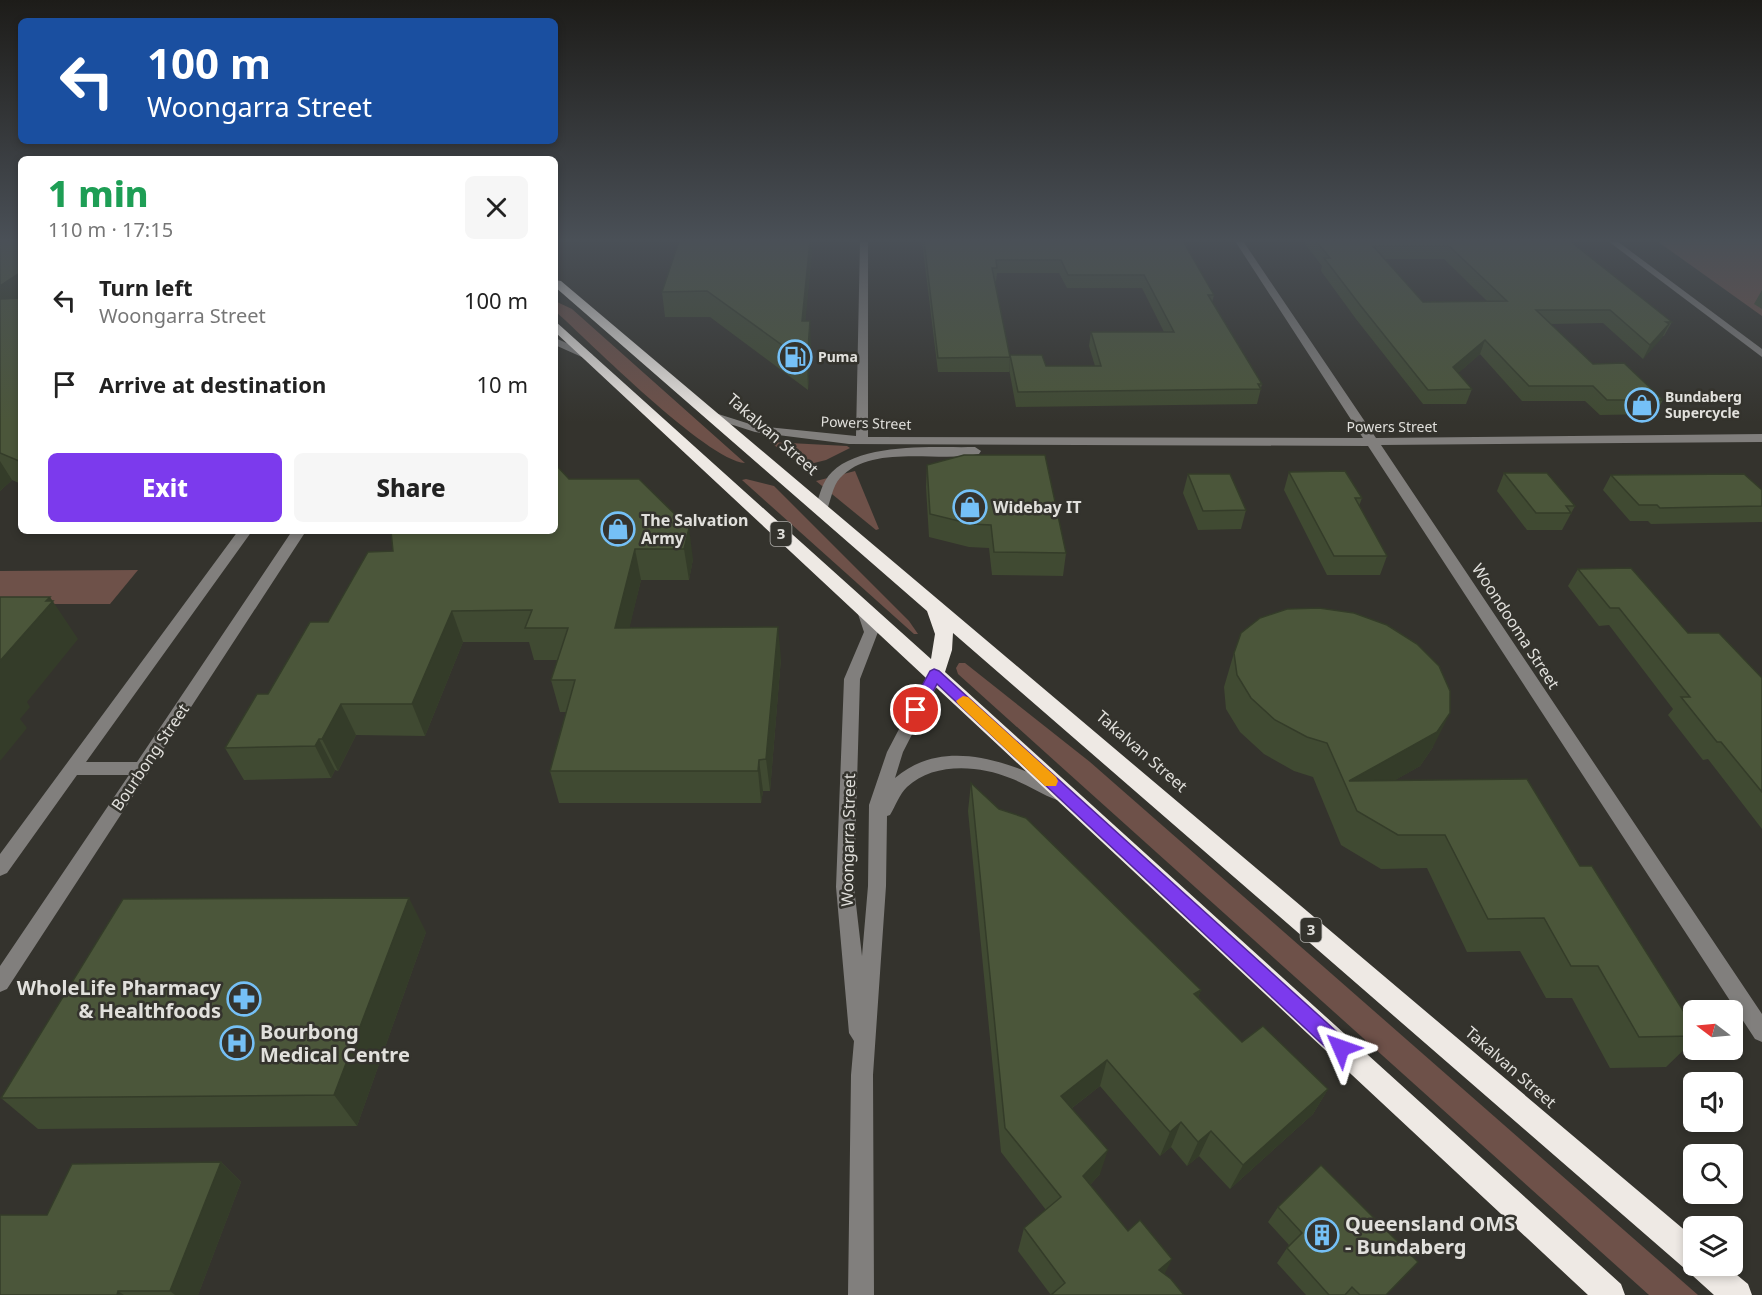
<!DOCTYPE html>
<html lang="en">
<head>
<meta charset="utf-8">
<style>
	body { margin:0; font-family:"Noto Sans",sans-serif; background:#f6f6f6; color:#222; height:100vh; display:flex; flex-direction:column; font-size:22px; white-space:nowrap }
	* { box-sizing:border-box; margin:0 }
	p { font-size:20px; color:#767676 }
	.icon { flex:none; width:33px; height:33px; fill:none; stroke:currentColor; stroke-width:2; stroke-linecap:round; stroke-linejoin:round }
	.map { position:relative; flex:1; overflow:hidden }
	.drawer { position:absolute; left:18px; top:156px; width:540px; height:378px; display:flex; flex-direction:column; background:#fff; border-radius:9px; box-shadow:0 3px 9px #0003 }
	.drawer>* { flex:none }
	.guide { position:absolute; left:18px; top:18px; width:540px; height:126px; border-radius:9px; box-shadow:0 3px 9px #0003; background:#1a4fa0; color:#fff; overflow:hidden }
	.needle { width:39px; rotate:286deg }
	.buttons { position:absolute; left:1683px; top:1000px; display:grid; gap:12px }
	.buttons a { display:grid; place-items:center; width:60px; height:60px; border-radius:9px; background:#fff; box-shadow:0 3px 9px #0003; font-size:30px }
	.pin { position:absolute; display:grid; place-items:center; width:51px; height:51px; color:#fff; margin:-26px; border:3px solid #fff; border-radius:50%; box-shadow:0 2px 6px #0007 }
	.me { position:absolute; width:66px; margin:-33px; rotate:313deg; stroke-linejoin:round; filter:drop-shadow(0 0 4px #0008) }
	.turn { display:flex; align-items:center; gap:21px; height:126px; padding:0 30px; font-size:27px }
	.turn .icon { width:78px; height:78px; stroke-width:2.5 }
	.turn b { display:block; font-size:42px; line-height:51px }
	.round { display:grid; place-items:center; flex:none; width:63px; height:63px; border-radius:9px; background:#f6f6f6 }
	.overview { display:flex; align-items:center; justify-content:space-between; height:102px; padding:0 30px }
	h1 { font-size:36px; font-weight:800; line-height:45px; color:#1e9e55 }
	.action { display:flex; gap:12px; margin-top:auto; padding:12px 30px }
	.action a { flex:1; height:69px; border-radius:9px; background:#7c3aed; color:#fff; font-size:24px; font-weight:800; line-height:69px; text-align:center }
	.action a+a { background:#f6f6f6; color:#222 }
	ul { padding:0; list-style:none }
	li { display:flex; align-items:center; gap:18px; height:84px; padding:0 30px }
	li div { flex:1 }
	li b { display:block; font-size:22px }
	li em { font-style:normal }
	.map>svg:first-child { display:block }
	.green { fill:#6e5149 }
	.lines { fill:none; stroke-linecap:round; stroke-linejoin:round }
	.minor { fill:#817f7d; fill-rule:evenodd }
	.highway { fill:#eee9e4; fill-rule:evenodd }
	.wall { fill:#404a32; fill-rule:evenodd }
	.shaded-wall { fill:#343c29 }
	.building { fill:#4b563a; stroke:#343c29; stroke-width:1.5; fill-rule:evenodd }
	.route { fill:#7c3aed; stroke:#51269a; stroke-width:1.5 }
	.slow { fill:#f59e0b }
	.labels { text-anchor:middle; stroke-width:5; stroke-linejoin:round; paint-order:stroke }
	.far-poi-label { font-size:14px; font-weight:bold; fill:#e1e0dc; stroke:#34332d; text-anchor:start }
	.far-street-label { font-size:14px; fill:#e1e0dc; stroke:#34332d }
	.shield { fill:#34332d; stroke:#adaca8; stroke-width:1.5 }
	.shield-label { font-size:15px; font-weight:bold; fill:#e1e0dc }
	.street-label { font-size:16px; fill:#e1e0dc; stroke:#34332d }
	.poi-label { font-size:16px; font-weight:bold; fill:#e1e0dc; stroke:#34332d; text-anchor:start }
	.near-poi-label { font-size:20px; font-weight:bold; fill:#e1e0dc; stroke:#34332d; text-anchor:start }
</style>
</head>
<body>
<div class="map">
<svg width="1762" height="1295" viewBox="0 0 1762 1295">
	<rect width="100%" height="100%" fill="#34332d"/>
	<g class="green">
		<polygon points="1657,241 1762,241 1762,316"/>
		<path d="M555,301l17,8 173,154c-39,-3 -155,-121 -190,-152z"/>
		<polygon points="770,442 847,446 850,448 826,460 802,466"/>
		<polygon points="855,471 879,529 876,530 816,481"/>
		<polygon points="746,479 774,486 909,621 918,634 914,634 742,480"/>
		<polygon points="138,570 110,604 0,604 0,571"/>
		<polygon points="959,663 965,663 1090,762 1698,1295 1649,1295 958,674 956,668"/>
	</g>
	<g class="lines">
		<g class="minor">
			<polygon points="860,241 868,241 868,437 1363,438 1235,241 1243,241 1376,438 1762,434 1762,442 1381,445 1762,1014 1762,1042 1755,1039 1368,446 849,444 755,432 708,417 706,415 712,412 756,426 856,436"/>
			<polygon points="1608,241 1617,241 1762,349 1762,357"/>
			<polygon points="555,338 592,354 593,356 584,358 555,345"/>
			<path d="M975,447l6,4 -2,3c-40,9 -107,-11 -139,24 -8,9 -9,23 -14,34h-10l-1,-3c4,-12 7,-28 17,-37 31,-30 103,-24 143,-25z"/>
			<polygon points="238,531 252,531 86,762 137,762 292,531 306,531 7,989 0,992 0,966 129,775 77,775 7,873 0,876 0,854"/>
			<path d="M864,606l7,5 7,21 -18,47 -6,208 8,69 6,-70 1,-81 18,-53 43,-82 5,-1 8,5 -40,78 -8,26c50,-43 117,-15 168,10l3,5 -3,5 -6,2c-16,-6 -31,-16 -47,-22 -31,-13 -77,-16 -103,9 -8,8 -11,18 -17,28l-3,1 -1,70 -13,189 1,220h-26l3,-220 3,-34 -5,-8 -13,-146 8,-208 20,-47 -7,-21z"/>
		</g>
		<polygon class="highway" points="555,280 561,281 1694,1238 1694,1266 1726,1266 1748,1284 1752,1295 1714,1295 1693,1276 1690,1271 1684,1268 953,633 952,650 945,672 1621,1284 1625,1295 1588,1295 555,332 555,321 931,659 935,634 927,611 555,287"/>
	</g>
	<g class="wall">
		<polygon points="0,241 21,241 21,484 12,480 0,491"/>
		<polygon points="679,241 812,241 812,251 805,321 811,347 808,390 710,317 665,317 662,292"/>
		<polygon points="922,241 1183,241 1214,295 1212,303 1262,384 1257,404 1016,407 1009,369 1010,355 1046,366 1095,366 1089,346 1091,332 1164,332 1142,288 1067,288 1059,273 997,273 996,281 995,281 1010,357 1009,372 938,372"/>
		<path d="M1303,241h267l102,81 -8,14h-1l-20,23 -40,-36 -52,1 42,40 70,36 -8,14 -55,1 -15,-14h-63l-42,-47 -22,19 14,16 -6,15h-43l-67,-85 -35,-48 1,-5zM1384,259h60l43,42 -64,1z"/>
		<polygon points="1762,290 1762,309 1754,304"/>
		<polygon points="927,465 1066,553 1063,576 992,575 989,548 969,547 929,537 926,487"/>
		<polygon points="1289,472 1362,498 1359,506 1387,556 1380,575 1327,575 1284,490"/>
		<polygon points="1504,473 1575,506 1562,530 1527,530 1497,491"/>
		<polygon points="1188,474 1246,510 1241,529 1198,530 1183,493"/>
		<polygon points="1611,475 1762,490 1762,522 1651,524 1648,521 1630,521 1603,490"/>
		<polygon points="569,479 639,479 693,559 689,580 641,580 629,628 781,658 770,791 763,791 761,803 559,803 550,771 566,712 560,712 551,680 558,660 534,660 529,642 463,642 425,736 356,735 338,771 335,770 331,778 244,780 225,748 268,694 328,622 393,551"/>
		<polygon points="1578,569 1688,633 1762,678 1762,829 1708,759 1703,760 1668,715 1673,709 1609,625 1599,626 1568,586"/>
		<polygon points="1234,653 1433,747 1420,766 1395,780 1580,866 1694,1028 1694,1040 1666,1067 1610,1068 1572,998 1546,998 1520,951 1467,952 1427,868 1381,869 1341,845 1313,777 1294,771 1264,754 1240,732 1226,709 1224,687"/>
		<polygon points="971,783 999,809 1201,990 1198,997 1242,1042 1328,1089 1313,1114 1230,1189 1199,1156 1187,1166 1171,1147 1160,1156 1100,1086 1072,1108 1100,1174 1090,1185 1128,1231 1172,1259 1051,1295 1018,1251 1024,1228 1046,1210 1001,1152 968,811"/>
		<polygon points="426,932 357,1126 38,1129 1,1098"/>
		<polygon points="221,1162 241,1182 198,1295 0,1295 47,1215"/>
		<polygon points="1278,1207 1387,1295 1306,1295 1277,1263 1289,1245 1268,1222"/>
	</g>
	<g class="shaded-wall">
		<polygon points="810,241 812,241 812,251 803,347 802,321"/>
		<polygon points="21,272 21,308 0,323 0,286"/>
		<polygon points="810,321 811,347 808,390 807,363"/>
		<polygon points="1669,324 1662,338 1643,359 1650,345"/>
		<polygon points="1485,340 1480,354 1448,382 1453,367"/>
		<polygon points="0,461 12,480 0,491"/>
		<polygon points="689,528 693,559 689,580 684,549"/>
		<polygon points="635,549 641,580 622,659 615,628"/>
		<polygon points="50,597 78,639 27,702 30,707 20,719 27,728 0,761 0,661"/>
		<polygon points="452,611 463,642 425,736 412,704"/>
		<polygon points="778,627 781,658 770,791 766,759"/>
		<polygon points="341,704 356,735 338,771 322,739"/>
		<polygon points="1450,713 1433,747 1420,766 1353,804 1349,781"/>
		<polygon points="319,739 335,770 331,778 315,746"/>
		<polygon points="759,760 763,791 761,803 758,771"/>
		<polygon points="409,898 426,932 357,1126 334,1095"/>
		<polygon points="1201,990 1191,1016 1194,994"/>
		<polygon points="1107,1060 1100,1086 1055,1121 1061,1096"/>
		<polygon points="1328,1089 1313,1114 1230,1189 1243,1165"/>
		<polygon points="1181,1122 1171,1147 1160,1156 1170,1132"/>
		<polygon points="1211,1131 1199,1156 1187,1166 1198,1142"/>
		<polygon points="1108,1150 1100,1174 1076,1200 1083,1176"/>
		<polygon points="221,1162 241,1182 198,1295 175,1295 170,1291"/>
		<polygon points="1172,1259 1161,1281 1159,1270"/>
		<polygon points="118,1291 124,1295 117,1295"/>
	</g>
	<g class="building">
		<polygon points="0,241 21,241 21,272 0,286"/>
		<polygon points="679,241 810,241 802,321 810,321 807,363 707,291 662,292"/>
		<polygon points="924,241 1183,241 1214,295 1208,295 1262,384 1258,384 1261,389 1018,392 1010,355 1042,355 1046,366 1101,366 1091,332 1174,332 1144,275 1068,275 1061,260 996,260 997,268 992,268 1010,357 938,358"/>
		<path d="M1316,241h254l102,81h-6l3,2 -19,21 -40,-35h-74l57,54 31,-1 39,37h-56l-14,-14h-64l-44,-46 -32,27 19,22 -44,1 -68,-85 -36,-47h6zM1373,246h76l58,55 -84,1z"/>
		<polygon points="21,298 21,461 19,461 0,453 0,299"/>
		<polygon points="964,455 1045,455 1066,553 994,552 991,525 971,524 930,514 927,465"/>
		<polygon points="555,464 569,479 639,479 689,528 684,549 635,549 615,628 778,627 766,759 759,760 758,771 550,771 575,680 551,680 568,628 525,628 532,610 452,611 412,704 341,704 322,739 319,739 315,746 225,748 257,694 268,694 310,622 328,622 368,552 393,551 391,531 555,531"/>
		<polygon points="1345,471 1362,498 1355,498 1387,556 1334,556 1289,472"/>
		<polygon points="1504,473 1547,473 1575,506 1566,506 1571,513 1536,513"/>
		<polygon points="1188,474 1230,474 1246,510 1203,511"/>
		<polygon points="1744,474 1762,490 1762,506 1660,508 1657,505 1639,505 1611,475"/>
		<polygon points="1631,568 1688,633 1719,633 1762,678 1762,792 1721,742 1717,742 1681,697 1690,697 1619,608 1610,608 1578,569"/>
		<polygon points="0,597 50,597 46,601 53,601 0,661"/>
		<polygon points="1319,608 1354,613 1387,625 1417,644 1439,666 1450,691 1450,713 1437,732 1349,781 1527,779 1580,866 1592,866 1694,1028 1694,1036 1639,1037 1598,966 1571,966 1544,918 1488,919 1445,835 1398,835 1357,811 1327,743 1307,737 1275,720 1251,698 1237,675 1234,653 1241,633 1260,618 1287,609"/>
		<polygon points="971,783 999,809 1026,818 1201,990 1194,994 1242,1042 1263,1026 1328,1089 1243,1165 1211,1131 1198,1142 1181,1122 1170,1132 1107,1060 1061,1096 1108,1150 1083,1176 1128,1231 1140,1220 1172,1259 1159,1270 1171,1279 1184,1295 1051,1295 1065,1283 1024,1228 1061,1197 1005,1128"/>
		<polygon points="409,898 334,1095 1,1098 123,899"/>
		<polygon points="221,1162 170,1291 118,1291 117,1295 0,1295 0,1215 47,1215 72,1164"/>
		<polygon points="1321,1165 1418,1262 1386,1295 1360,1295 1352,1287 1345,1295 1329,1295 1287,1248 1302,1233 1278,1207"/>
	</g>
	<linearGradient id="sky" x2="0" y2="1"><stop stop-color="#1d1c19"/><stop offset="0.57" stop-color="#4a5057"/><stop offset="1" stop-color="#4a5057" stop-opacity="0"/></linearGradient>
	<rect width="1762" height="422" fill="url(#sky)"/>
	<polygon class="route" points="934,669 939,671 1348,1042 1351,1048 1348,1055 1341,1058 1334,1055 937,684 922,713 911,713 909,710 930,671"/>
	<polygon class="slow" points="963,696 968,697 1056,777 1058,781 1056,786 1045,786 958,704 956,701"/>
	<defs>
		<g id="fuel-ring" transform="scale(1.725)"><circle r="9.5" fill="#34332d" stroke="#75c0f6" stroke-width="1.5"/><path d="M-5.5-6h7V0h2V4h1.3V-2.5L3-4.5l.8-.8L6-3V5H2.5V1h-1V6h-7ZM-4.2-4.7v3.2H.2V-4.7Z" fill="#75c0f6"/></g>
		<g id="shop-ring" transform="scale(1.725)"><circle r="9.5" fill="#34332d" stroke="#75c0f6" stroke-width="1.5"/><path d="M-5-2.5h2.3a2.7 3.5 0 0 1 5.4 0H5L5.5 6h-11ZM-1.5-2.5h3a1.5 2.3 0 0 0-3 0Z" fill="#75c0f6"/></g>
		<g id="pharmacy-ring" transform="scale(1.725)"><circle r="9.5" fill="#34332d" stroke="#75c0f6" stroke-width="1.5"/><path d="M-2-6h4v4h4v4h-4v4h-4v-4h-4v-4h4Z" fill="#75c0f6"/></g>
		<g id="hospital-ring" transform="scale(1.725)"><circle r="9.5" fill="#34332d" stroke="#75c0f6" stroke-width="1.5"/><path d="M-5-5h3v3.5h4V-5h3V5h-3V1.5h-4V5h-3Z" fill="#75c0f6"/></g>
		<g id="building-ring" transform="scale(1.725)"><circle r="9.5" fill="#34332d" stroke="#75c0f6" stroke-width="1.5"/><path d="M-4-6H4V6H1V3H-1V6H-4ZM-2.5-4.3h1.7v1.8h-1.7ZM.8-4.3h1.7v1.8H.8ZM-2.5-1h1.7V.8h-1.7ZM.8-1h1.7V.8H.8Z" fill="#75c0f6"/></g>
	</defs>
	<g fill-rule="evenodd">
		<use href="#fuel-ring" x="795" y="357"/>
		<use href="#shop-ring" x="1642" y="405"/>
		<use href="#shop-ring" x="970" y="507"/>
		<use href="#shop-ring" x="618" y="529"/>
		<use href="#pharmacy-ring" x="244" y="999"/>
		<use href="#hospital-ring" x="237" y="1043"/>
		<use href="#building-ring" x="1322" y="1235"/>
	</g>
	<g class="labels">
		<g class="far-poi-label">
			<text x="818" y="362">Puma</text>
			<text x="1665" y="402">Bundaberg<tspan x="1665" dy="16">Supercycle</tspan></text>
		</g>
		<g class="far-street-label">
			<text transform="translate(866 423) rotate(2)" y="5">Powers Street</text>
			<text x="1392" y="432">Powers Street</text>
		</g>
		<g class="shield">
			<rect x="770.5" y="522" width="21" height="24" rx="4.5"/>
			<rect x="1300.5" y="918" width="21" height="24" rx="4.5"/>
		</g>
		<g class="shield-label">
			<text x="781" y="539">3</text>
			<text x="1311" y="935">3</text>
		</g>
		<g class="street-label">
			<text transform="translate(773 434) rotate(41)" y="6">Takalvan Street</text>
			<text transform="translate(1516 626) rotate(57)" y="6">Woondooma Street</text>
			<text transform="translate(1142 751) rotate(41)" y="6">Takalvan Street</text>
			<text transform="translate(150 757) rotate(-56)" y="6">Bourbong Street</text>
			<text transform="translate(848 840) rotate(-89)" y="6">Woongarra Street</text>
			<text transform="translate(1511 1067) rotate(41)" y="6">Takalvan Street</text>
		</g>
		<g class="poi-label">
			<text x="993" y="513">Widebay IT</text>
			<text x="641" y="526">The Salvation<tspan x="641" dy="18">Army</tspan></text>
		</g>
		<g class="near-poi-label">
			<text x="221" y="995" text-anchor="end">WholeLife Pharmacy<tspan x="221" dy="23">&amp; Healthfoods</tspan></text>
			<text x="260" y="1039">Bourbong<tspan x="260" dy="23">Medical Centre</tspan></text>
			<text x="1345" y="1231">Queensland OMS<tspan x="1345" dy="23">- Bundaberg</tspan></text>
		</g>
	</g>
</svg>
<div class="buttons">
<a><svg class="needle" viewBox="-14 -14 28 28"><path d="M0-13l5 13h-10z" fill="#e53935"/><path d="M0 13l5-13h-10z" fill="#767676"/></svg></a>
<a><svg class="icon" aria-label="sound" viewBox="0 0 24 24"><path d="M4 9h4l5-4v14l-5-4H4zM17 9q2 3 0 6"/></svg></a>
<a><svg class="icon" aria-label="search" viewBox="0 0 24 24"><circle cx="10" cy="10" r="6"/><path d="M15 15l6 6"/></svg></a>
<a><svg class="icon" aria-label="layers" viewBox="0 0 24 24"><path d="M12 4l9 5-9 5-9-5zM3 14l9 5 9-5"/></svg></a>
</div>
<div class="pin" style="left:916px;top:710px;background:#d93025"><svg class="icon" aria-label="arrive" viewBox="0 0 24 24"><path d="M6 21V4h12l-3 4 3 4H6"/></svg></div>
<svg class="me" style="left:1341px;top:1048px" viewBox="-20 -20 40 40"><path d="M0-17L14 15 0 8-14 15z" fill="#7c3aed" stroke="#fff" stroke-width="4"/></svg>
<div class="guide">
<div class="turn"><svg class="icon" aria-label="left" viewBox="0 0 24 24"><path d="M17 20v-9H6M10 6l-5 5 5 5"/></svg><div><b>100 m</b>Woongarra Street</div></div>
</div>
<section class="drawer">
<div class="overview"><div><h1>1 min</h1><p>110 m · 17:15</p></div><a class="round"><svg class="icon" aria-label="close" viewBox="0 0 24 24"><path d="M6 6l12 12M18 6L6 18"/></svg></a></div>
<ul>
<li><svg class="icon" aria-label="left" viewBox="0 0 24 24"><path d="M17 20v-9H6M10 6l-5 5 5 5"/></svg><div><b>Turn left</b><p>Woongarra Street</p></div><em>100 m</em></li>
<li><svg class="icon" aria-label="arrive" viewBox="0 0 24 24"><path d="M6 21V4h12l-3 4 3 4H6"/></svg><div><b>Arrive at destination</b></div><em>10 m</em></li>
</ul>
<div class="action"><a>Exit</a><a>Share</a></div>
</section>
</div>
</body>
</html>
